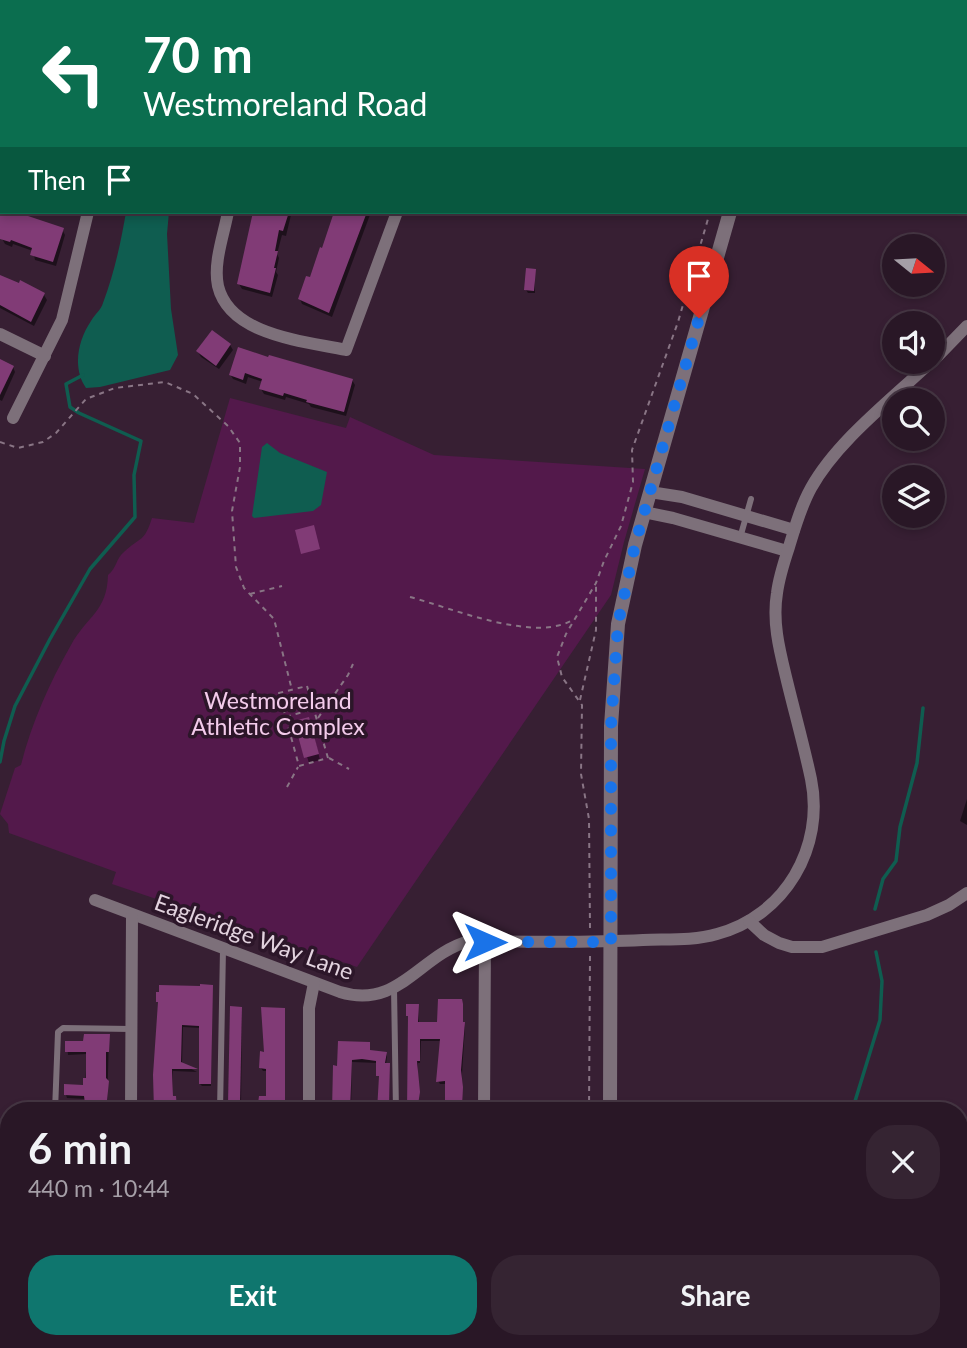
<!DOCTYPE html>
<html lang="en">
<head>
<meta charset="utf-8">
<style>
	body { margin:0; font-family:Lato,sans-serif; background:#352432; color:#f1f3f6; height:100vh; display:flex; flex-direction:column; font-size:26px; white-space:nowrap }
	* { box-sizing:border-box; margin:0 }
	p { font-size:23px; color:#a59fa7 }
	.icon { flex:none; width:38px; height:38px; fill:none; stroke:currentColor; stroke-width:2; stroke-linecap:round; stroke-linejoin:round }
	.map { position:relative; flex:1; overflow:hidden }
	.details { position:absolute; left:0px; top:1102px; width:968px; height:247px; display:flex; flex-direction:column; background:#291726; border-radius:28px 28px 0 0; box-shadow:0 4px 10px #0003,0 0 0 2px #453643 }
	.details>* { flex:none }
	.guide { position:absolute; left:0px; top:0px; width:968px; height:214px; box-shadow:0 4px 10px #0003,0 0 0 2px #453643; background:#0b6e4f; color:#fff; overflow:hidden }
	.needle { width:46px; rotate:108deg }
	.tools { position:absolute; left:882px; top:234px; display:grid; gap:14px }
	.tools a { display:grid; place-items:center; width:63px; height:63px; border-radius:50%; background:#291726; box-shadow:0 4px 10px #0003,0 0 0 2px #453643; font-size:35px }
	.pin { position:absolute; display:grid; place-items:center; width:60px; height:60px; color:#fff; margin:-72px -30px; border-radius:50% 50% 50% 0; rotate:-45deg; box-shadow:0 0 7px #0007 }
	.pin .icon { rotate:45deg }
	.me { position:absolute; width:77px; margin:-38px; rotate:90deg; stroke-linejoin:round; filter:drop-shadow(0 0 5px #0008) }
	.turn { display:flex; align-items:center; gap:24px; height:147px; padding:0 28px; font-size:32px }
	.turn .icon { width:91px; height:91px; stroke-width:2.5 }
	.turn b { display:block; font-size:49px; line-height:60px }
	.then { display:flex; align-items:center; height:66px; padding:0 28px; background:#0003; gap:14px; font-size:26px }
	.round { display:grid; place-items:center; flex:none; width:74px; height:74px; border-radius:28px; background:#352432 }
	.overview { display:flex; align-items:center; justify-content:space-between; height:119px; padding:0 28px }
	h1 { font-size:42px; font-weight:700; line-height:52px }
	.cta { display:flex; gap:14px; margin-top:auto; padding:14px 28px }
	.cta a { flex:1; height:80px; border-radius:28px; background:#0f766e; color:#fff; font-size:28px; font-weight:700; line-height:80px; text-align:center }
	.cta a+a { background:#352432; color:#f1f3f6 }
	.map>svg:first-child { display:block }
	.green { fill:#53194b }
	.water { fill:#0f5d50 }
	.shadow { fill:#0007 }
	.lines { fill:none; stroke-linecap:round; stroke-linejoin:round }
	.stream { stroke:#0f5d50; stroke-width:3.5 }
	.building { fill:#813b76 }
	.path { stroke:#897585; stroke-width:2; stroke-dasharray:5 5; stroke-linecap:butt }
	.service { stroke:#7d707a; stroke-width:6 }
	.minor { stroke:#7d707a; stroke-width:12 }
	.tertiary { stroke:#7d707a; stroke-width:14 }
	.secondary { stroke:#ae99a9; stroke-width:14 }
	.route { stroke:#1a73e8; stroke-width:12; stroke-dasharray:0 21.6 }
	.labels { text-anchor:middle; stroke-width:7; stroke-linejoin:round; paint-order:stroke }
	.park-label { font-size:23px; fill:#f3cbeb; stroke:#2c1629 }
	.street-label { font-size:23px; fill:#e3d3df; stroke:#2c1629 }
</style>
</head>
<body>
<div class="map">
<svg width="967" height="1348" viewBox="0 0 967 1348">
	<rect width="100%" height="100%" fill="#371f33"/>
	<g class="green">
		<polygon points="0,0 168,0 2,2 2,14"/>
		<path d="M230,398l116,30 4,-11 84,38 211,14 -21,73 -13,53 -254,372 -245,-83 4,-12 -107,-39 -1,-9 -8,-10 15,-46 6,-3c10,-41 29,-83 50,-120 16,-29 36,-33 37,-70 9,-7 8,-17 16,-23 17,-16 20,-9 28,-34l42,5z"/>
	</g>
	<g class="water">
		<path d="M126,212h43l-2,22 4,75 7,46 -8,15 -70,17 -14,1c-14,-20 -8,-48 5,-67 4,-7 10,-11 12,-18 11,-29 18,-61 23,-91z"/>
		<polygon points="267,443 280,453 327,472 321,505 313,511 254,518 252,516 262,447"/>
	</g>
	<g class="shadow">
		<polygon points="635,0 655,0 655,2"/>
		<polygon points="677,0 728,1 755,0 754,2 677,2"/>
		<rect x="0" y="49" width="2" height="26"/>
		<rect x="0" y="117" width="2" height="23"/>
		<polygon points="0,205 2,212 11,212 62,229 65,235 56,266 35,260 33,251 13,244 12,247 5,244 0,235"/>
		<polygon points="256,212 290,212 291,215 286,236 282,235 277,254 279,258 276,272 278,275 272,297 242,289 239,284"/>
		<polygon points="336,212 371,212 332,317 302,304 300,299 324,250"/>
		<polygon points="535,271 535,293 528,293 526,290"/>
		<polygon points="0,277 44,295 47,300 34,326 0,308"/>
		<polygon points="230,345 233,350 219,369 201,357 198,352"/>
		<polygon points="269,360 352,380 355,385 346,416 311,407 309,404 286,397 285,400 264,394 261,389 263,382 248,377 246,384 233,379 230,374"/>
		<polygon points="0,361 13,367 15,372 2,401 0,400"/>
		<polygon points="296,722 311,724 320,760 309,763"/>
		<polygon points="967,799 967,825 960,821"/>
		<polygon points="212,987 211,1086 202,1086 200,1084 201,1028 183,1027 182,1064 197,1072 173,1071 173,1098 177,1101 177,1111 157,1111 159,1024"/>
		<polygon points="418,1006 419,1024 464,1024 465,1027 462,1074 463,1111 441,1111 446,1110 447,1084 440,1084 438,1081 441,1041 421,1041 420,1063 418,1063 418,1111 409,1111"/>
		<polygon points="241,1008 242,1011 241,1107 232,1106 230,1104"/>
		<polygon points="284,1009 284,1111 259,1111 261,1098 268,1098 267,1071 263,1071 261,1068"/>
		<polygon points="109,1036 107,1111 85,1111 86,1099 67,1098 66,1095 85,1087 87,1054 68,1055 67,1043 85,1043"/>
		<polygon points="369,1044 370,1052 386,1053 387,1056 386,1064 390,1067 389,1111 379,1111 381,1078 378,1075 378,1063 352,1062 351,1109 359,1111 334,1111 335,1067 338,1067"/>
		<polygon points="200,1103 210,1104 211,1111 200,1111"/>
		<polygon points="967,1178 967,1255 959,1252 959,1200"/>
		<polygon points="4,1335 9,1335 9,1340 15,1340 15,1348 5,1348"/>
		<rect x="52" y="1340" width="10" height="8"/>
		<rect x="84" y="1340" width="21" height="8"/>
		<polygon points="261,1340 283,1340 285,1348 261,1348"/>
		<polygon points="718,1340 745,1340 744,1347 722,1347"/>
		<polygon points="758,1340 830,1340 849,1348 763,1348"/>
	</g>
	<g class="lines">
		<g class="stream">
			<polyline points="0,762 4,741 15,706 50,639 90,569 135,517 134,475 141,441 79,413 70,407 66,384 83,375"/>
			<polyline points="875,909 883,879 896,861 900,827 917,763 923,708"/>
			<polyline points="852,1111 880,1020 882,981 876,952"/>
			<polyline points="906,1340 908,1348"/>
		</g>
	</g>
	<g class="building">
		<polygon points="0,212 16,212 64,228 53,262 30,255 32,248 11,240 10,242 0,239"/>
		<polygon points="253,212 289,212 283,231 279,230 275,251 278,251 274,268 276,268 270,293 237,284"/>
		<polygon points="334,212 367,212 329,313 298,299 306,276 310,277 320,247 322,248"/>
		<polygon points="526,268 536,269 534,291 524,290"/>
		<polygon points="0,275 19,283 20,280 45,293 31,322 0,305"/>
		<polygon points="212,330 231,344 216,366 196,351"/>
		<polygon points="238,347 268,357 269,355 353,379 344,412 306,402 307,400 284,393 283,396 259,389 262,379 245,373 243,380 229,375"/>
		<polygon points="0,359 14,366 0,395"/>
		<polygon points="314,525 320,549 301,554 295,530"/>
		<polygon points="309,717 319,754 304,758 294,721"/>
		<polygon points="200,984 213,985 211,1084 199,1084 199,1026 182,1025 181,1062 198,1069 172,1069 173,1096 176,1096 177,1110 154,1110 153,1075 158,1002 156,1002 156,992 159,992 159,985 200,986"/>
		<polygon points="438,999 462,999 463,1004 463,1022 465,1022 461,1070 463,1087 462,1111 445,1111 445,1081 436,1082 440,1039 420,1039 420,1061 417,1061 420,1092 417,1111 407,1111 408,1016 406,1016 406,1004 419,1004 418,1022 437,1022"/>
		<polygon points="230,1006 242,1007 240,1106 228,1104"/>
		<polygon points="261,1007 285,1008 285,1110 282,1111 257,1111 259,1096 266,1096 266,1069 259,1068 260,1051 264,1052"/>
		<polygon points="84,1034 110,1034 109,1052 106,1052 106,1078 109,1081 106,1111 86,1111 84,1096 64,1095 64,1084 83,1085 83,1078 86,1078 86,1052 65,1052 65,1041 83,1041"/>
		<polygon points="338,1041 370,1042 370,1050 387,1052 385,1063 390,1063 389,1111 377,1111 379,1076 376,1076 376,1061 362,1059 352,1060 350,1111 332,1111 333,1065 337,1066"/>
	</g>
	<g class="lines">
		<g class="path">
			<polyline points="382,0 388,2"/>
			<polyline points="0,442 18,448 43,442 56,433 86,399 115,388 165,382 193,394 228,426 240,443 240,467 232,511 236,567 244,588 274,619 292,690"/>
			<polyline points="250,594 282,586"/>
			<path d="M410,597c42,11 126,47 164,22"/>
			<polygon points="307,686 328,758 299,766 279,693"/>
			<polyline points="580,700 596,630 596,585"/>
			<polyline points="286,717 313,709"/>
			<polyline points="318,718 348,675 353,664"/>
			<polyline points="329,758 349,769"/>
			<polyline points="287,787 298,767"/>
			<polyline points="590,928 589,819 581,774 582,705 562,677 557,657 566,634 596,583 604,561 621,526 633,482 632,450 678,322 710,212"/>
			<polyline points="589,1111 590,955"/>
			<polyline points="587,1348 587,1340"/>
		</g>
		<g class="service">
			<polyline points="532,2 533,0"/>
			<polyline points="663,2 663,0"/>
			<polyline points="936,2 936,0"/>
			<polyline points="740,538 751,499"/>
			<polyline points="394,988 396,1111"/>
			<polyline points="55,1111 58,1032 63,1028 131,1029"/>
			<polyline points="220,1111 223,949"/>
			<polyline points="0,1323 9,1323"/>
			<polyline points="39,1348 39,1340"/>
		</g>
		<g class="minor">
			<polyline points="182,2 185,0"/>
			<polyline points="794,2 794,0"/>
			<polyline points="0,24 2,24"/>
			<polyline points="0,163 2,162"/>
			<polyline points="0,181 2,182"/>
			<path d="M228,212c-4,22 -15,51 -10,74 12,50 87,55 128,64l51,-138"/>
			<polyline points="0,334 45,356"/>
			<polyline points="933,361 967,326"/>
			<polyline points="13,418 62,320 88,212"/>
			<polyline points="650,492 682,497 794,530"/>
			<polyline points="644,512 673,518 787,551"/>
			<path d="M95,900l245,92c59,18 79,-37 129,-51 58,1 116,2 174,-1 24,-1 50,1 74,-6 68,-18 108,-87 94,-155 -7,-33 -16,-65 -24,-98 -7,-29 -15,-58 -10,-88 2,-16 7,-31 12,-46 6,-20 12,-41 22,-59 26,-47 81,-89 120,-126"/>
			<polyline points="749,921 764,935 779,943 792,947 822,947 927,915 949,905 967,893"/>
			<polyline points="131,1111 132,915"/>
			<polyline points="309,1111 309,1008 314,983"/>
			<polyline points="484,1111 485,942"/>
			<polyline points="129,1348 130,1340"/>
			<polyline points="307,1348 307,1340"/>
			<polyline points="482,1348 482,1340"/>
		</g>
		<g class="tertiary">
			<polyline points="610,1111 611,726 618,624 635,545 730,212"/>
			<polyline points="609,1348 609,1340"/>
		</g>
		<g class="secondary">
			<polyline points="514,0 520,2"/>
			<polyline points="966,137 967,137"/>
		</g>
	</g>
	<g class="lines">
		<polyline class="route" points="485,942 611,942 611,726 618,624 635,545 699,318"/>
	</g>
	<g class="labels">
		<g class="park-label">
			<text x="278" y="709">Westmoreland<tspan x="278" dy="26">Athletic Complex</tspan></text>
		</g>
		<g class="street-label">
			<text transform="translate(254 937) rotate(20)" y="8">Eagleridge Way Lane</text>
		</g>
	</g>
</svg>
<div class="tools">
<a><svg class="needle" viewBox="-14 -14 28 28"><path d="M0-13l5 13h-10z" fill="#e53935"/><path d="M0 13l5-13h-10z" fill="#a59fa7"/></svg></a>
<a><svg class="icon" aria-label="sound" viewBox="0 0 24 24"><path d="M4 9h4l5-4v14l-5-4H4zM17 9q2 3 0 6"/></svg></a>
<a><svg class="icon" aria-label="search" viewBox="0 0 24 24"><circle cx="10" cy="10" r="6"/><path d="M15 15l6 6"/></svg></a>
<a><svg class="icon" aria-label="layers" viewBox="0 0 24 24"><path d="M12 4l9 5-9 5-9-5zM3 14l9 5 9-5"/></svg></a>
</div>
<div class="pin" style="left:699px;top:318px;background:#d93025"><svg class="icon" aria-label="arrive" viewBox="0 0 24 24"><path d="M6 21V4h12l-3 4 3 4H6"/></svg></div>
<svg class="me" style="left:485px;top:942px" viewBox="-20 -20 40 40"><path d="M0-17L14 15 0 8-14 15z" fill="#1a73e8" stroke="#fff" stroke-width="4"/></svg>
<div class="guide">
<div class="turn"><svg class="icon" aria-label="left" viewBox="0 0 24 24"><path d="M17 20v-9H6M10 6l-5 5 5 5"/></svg><div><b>70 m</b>Westmoreland Road</div></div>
<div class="then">Then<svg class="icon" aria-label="arrive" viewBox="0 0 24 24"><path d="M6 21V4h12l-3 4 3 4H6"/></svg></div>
</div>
<section class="details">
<div class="overview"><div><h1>6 min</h1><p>440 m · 10:44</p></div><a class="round"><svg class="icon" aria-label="close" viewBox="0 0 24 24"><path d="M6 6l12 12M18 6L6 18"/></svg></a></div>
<div class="cta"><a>Exit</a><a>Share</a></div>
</section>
</div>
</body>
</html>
